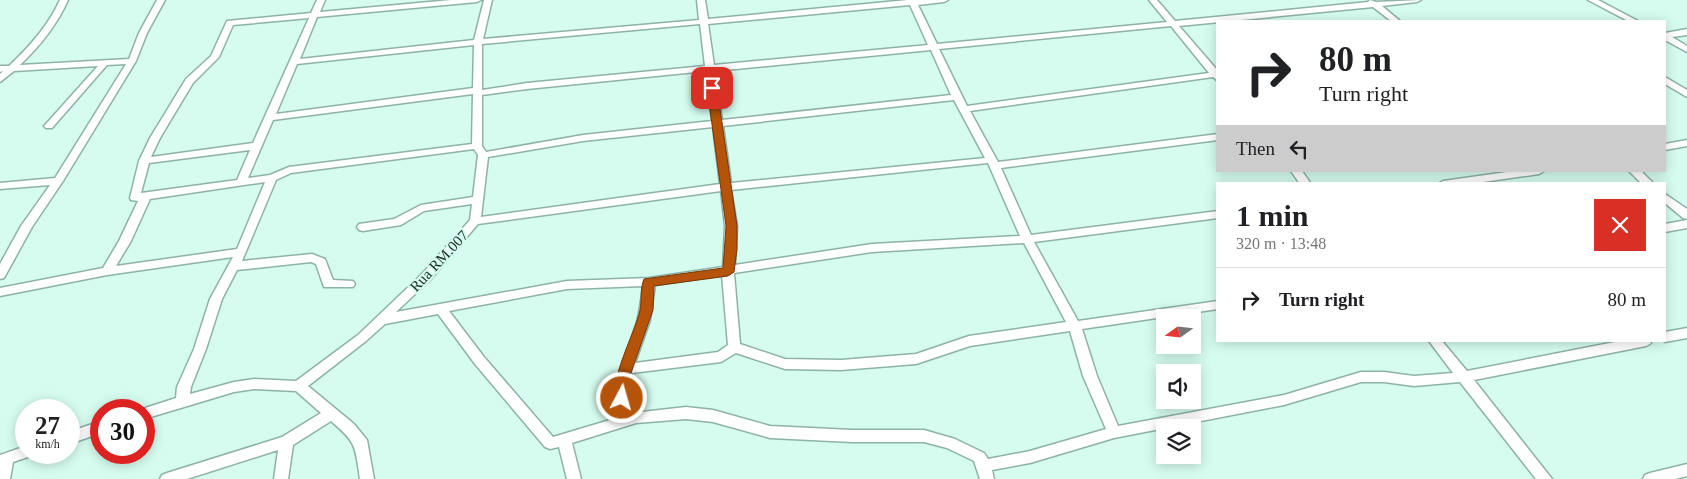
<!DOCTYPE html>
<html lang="en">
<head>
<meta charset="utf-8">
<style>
	body { margin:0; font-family:Georgia,serif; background:#f2f2f2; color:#202124; height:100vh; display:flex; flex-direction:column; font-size:19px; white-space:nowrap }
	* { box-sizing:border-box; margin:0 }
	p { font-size:16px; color:#757577 }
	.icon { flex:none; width:28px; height:28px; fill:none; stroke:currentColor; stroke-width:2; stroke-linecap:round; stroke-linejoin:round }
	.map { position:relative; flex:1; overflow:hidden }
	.drawer { position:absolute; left:1216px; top:182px; width:450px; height:160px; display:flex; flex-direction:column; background:#fff; border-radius:0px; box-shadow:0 2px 12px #0003 }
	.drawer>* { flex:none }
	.guide { position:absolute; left:1216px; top:20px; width:450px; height:152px; border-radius:0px; box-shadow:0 2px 12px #0003; background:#fff; color:#202124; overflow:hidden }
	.needle { width:32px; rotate:255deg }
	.buttons { position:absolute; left:1156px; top:309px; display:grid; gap:10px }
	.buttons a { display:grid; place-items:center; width:45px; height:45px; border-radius:0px; background:#fff; box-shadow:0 2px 12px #0003; font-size:25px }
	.speed { position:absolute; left:15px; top:399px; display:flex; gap:10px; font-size:25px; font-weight:700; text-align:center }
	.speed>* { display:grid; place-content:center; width:65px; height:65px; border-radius:50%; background:#fff; box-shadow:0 2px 12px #0003; line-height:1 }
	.speed small { font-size:12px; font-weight:400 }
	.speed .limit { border:8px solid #d22; background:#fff; color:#111 }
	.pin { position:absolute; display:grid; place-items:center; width:42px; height:42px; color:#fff; margin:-21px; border-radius:10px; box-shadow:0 2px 8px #0006 }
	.me { position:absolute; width:55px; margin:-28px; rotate:6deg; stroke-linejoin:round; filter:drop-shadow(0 0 4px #0008) }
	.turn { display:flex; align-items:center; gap:18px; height:105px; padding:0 20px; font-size:22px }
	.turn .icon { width:65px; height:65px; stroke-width:2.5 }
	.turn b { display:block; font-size:35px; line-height:42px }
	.then { display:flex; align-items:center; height:48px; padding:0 20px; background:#0003; gap:10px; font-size:19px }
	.round { display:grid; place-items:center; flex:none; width:52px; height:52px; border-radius:0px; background:#f2f2f2 }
	.head { display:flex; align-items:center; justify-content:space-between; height:85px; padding:0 20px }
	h1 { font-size:30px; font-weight:600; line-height:38px }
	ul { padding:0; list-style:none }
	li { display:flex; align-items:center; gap:15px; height:65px; padding:0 20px; border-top:1px solid #e0e0e0 }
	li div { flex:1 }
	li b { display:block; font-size:19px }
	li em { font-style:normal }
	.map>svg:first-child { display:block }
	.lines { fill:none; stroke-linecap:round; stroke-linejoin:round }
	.street-casing { stroke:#8db2a7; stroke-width:3 }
	.street { fill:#fff; fill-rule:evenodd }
	.route { fill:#b45309; stroke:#753606 }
	.labels { text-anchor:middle; stroke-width:4.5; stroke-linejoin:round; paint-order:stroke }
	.street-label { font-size:15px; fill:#1d2c28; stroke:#d6fcf0 }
</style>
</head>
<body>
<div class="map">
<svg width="1687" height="479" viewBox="0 0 1687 479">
	<rect width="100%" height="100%" fill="#d6fcf0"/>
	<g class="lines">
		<g class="street-casing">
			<g id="street">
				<path d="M60,0h8c-11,25 -28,46 -48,65l109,-6 10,-26 18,-33h8l-18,33 -11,28 -73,120 -31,46 -28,51 -4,1v-15l21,-38 29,-41 -50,4v-6l55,-5 71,-114 -19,1 -55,63h-6l-2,-2 2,-2 52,-58 -84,5 -14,11v-8l3,-3 -3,1v-6h9c21,-20 39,-40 51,-66z"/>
				<path d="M317,0h8l-5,12 131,-12h30l-4,2 -160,15 -17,42 174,-19 10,-40h8l-9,39 216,-19 -2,-20h8l3,19 200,-19h40l-4,2 -26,3 19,39 230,-22 -18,-22h8l18,21 193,-19 2,-2 6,2 45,-2 -4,2 -35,4 18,15h-9l-18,-14 -194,19 39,45v10l-5,-4 -243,34 28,51 220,-28v6l-217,28 30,67 187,-24v7l-184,24 44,79 140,-20v8l-136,20 15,47 21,50 166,-31 77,-23h23l30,4 39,-3 -24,-32h13l25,30 153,-30h32l-2,3 -4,2 -172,34 78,99h-16l-76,-97 -46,4 -30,-4h-23l-77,23 -170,33 -84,25 -38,7 2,9h-14l-6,-18 -27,-13 -23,-6h-72l-82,-4 -57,-16 -27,-3 -50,4 -64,20 9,36h-14l-8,-32 -9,2 -5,-2 -70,-83 -37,-50 -53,10 -19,17 -58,45 46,38 13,16 7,39h-14c-5,-33 -3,-36 -29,-58l-38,24 -5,34h-14l4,-29 -91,29h-27l2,-4 5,-2 115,-36 39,-24 -25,-22 -42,-2 -20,3 -90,27v-9h-5l37,-12 1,-11 17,-38 16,-50 23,-42 -126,18 -107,21v-8l103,-20 16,-27 19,-40 -7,-1 -1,-2 9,-37 11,-23 36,-59 25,-23 16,-35 84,-8zM910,5l18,40 -214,20 -6,-41zM309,18l-56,125 -102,14 9,-19 33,-55 26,-26 14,-32zM700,24l5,42 -178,17 -45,7v-46zM1171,26l38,47 -242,33 -28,-57zM474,45l-1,43 -197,26 21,-50zM931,50l20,45 -229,25 -7,-49zM706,71l6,50 -129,14 -97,17 -4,-6v-51l45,-6zM473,94l-1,50 -183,23 -19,8 -22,3 25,-58zM954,100l31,58 -254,25 -8,-57zM713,127l7,57 -239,33 7,-60 95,-16zM474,149l4,6 -5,42 -52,8 -27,14 -35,5 -2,3 2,3 4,1 38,-6 23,-14 48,-7 -2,16 -48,54 -64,61 -62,46 -42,-2 -20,3 -44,12 1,-7 15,-38 16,-50 15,-29 74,-8 5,2 8,23h29l2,-3 -2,-3 -20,-1 -8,-21 -13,-5 -70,7 34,-81 15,-7zM250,150l-13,30 -96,13 8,-30zM988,163l32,73 -148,8 -137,21 2,-39 -6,-36zM265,182l-28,67 -121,17 15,-25 19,-42zM721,191l4,35 -2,41 -74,11 -82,3 -171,31 34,-32 48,-56zM1024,243l42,79 -97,14 -53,18 -75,6 -56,-1 -45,-15 -6,-71 138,-21zM722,275l6,70 -10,7 -83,11 15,-43 5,-35zM643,286c-2,13 -3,27 -7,39 -11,36 -24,52 -16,92l-67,20 -69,-80 -35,-46 118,-22zM1070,331l13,45 23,53 -76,22 -42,8 -4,-6 -29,-14 -31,-9h-72l-82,-4 -57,-16 -27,-3 -53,6c-3,-14 -4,-26 -1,-40l89,-11 15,-9 49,16 56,1 75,-6 54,-18z"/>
				<polygon points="1588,0 1598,0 1638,21 1628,21"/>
				<polygon points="1687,29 1687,35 1672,37 1687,46 1687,52 1665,40 1665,33"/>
				<polygon points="1665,77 1687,90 1687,97 1665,84"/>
				<polygon points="1687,140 1687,146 1665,150 1665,144"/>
				<polygon points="1291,171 1302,171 1311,184 1300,184"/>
				<polygon points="1514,171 1544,171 1539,174 1469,184 1438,184 1443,181"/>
				<polygon points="1629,171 1641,171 1654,184 1642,184"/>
				<polygon points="1665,194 1687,209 1687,219 1683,218 1665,203"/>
				<polygon points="1687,220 1687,228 1665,232 1665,224"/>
				<polygon points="1687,328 1687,338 1665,342 1664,341 1665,341 1665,332"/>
				<polygon points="101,421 101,433 69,444 69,432"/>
				<polygon points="26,446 26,452 33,452 31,456 13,462 10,479 0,479 0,455"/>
				<polygon points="1687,464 1687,476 1675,479 1643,479 1645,475 1650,473"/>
			</g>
		</g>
		<use href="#street" class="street"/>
	</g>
	<path class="route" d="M712,85l5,3 20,138v23l-3,23 -6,4 -74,10 -1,24 -23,66 -4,26h-9c-10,-19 19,-71 23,-92 2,-10 0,-22 4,-31l79,-11 3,-42 -19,-138z"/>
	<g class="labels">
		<g class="street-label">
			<text transform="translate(439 261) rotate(-47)" y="5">Rua RM.007</text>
		</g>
	</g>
</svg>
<div class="buttons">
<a><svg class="needle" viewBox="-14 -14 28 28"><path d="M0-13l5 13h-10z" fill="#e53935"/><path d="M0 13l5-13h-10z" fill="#757577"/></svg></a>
<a><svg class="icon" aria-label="sound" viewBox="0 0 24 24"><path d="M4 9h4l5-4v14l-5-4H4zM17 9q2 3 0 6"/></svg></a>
<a><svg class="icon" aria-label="layers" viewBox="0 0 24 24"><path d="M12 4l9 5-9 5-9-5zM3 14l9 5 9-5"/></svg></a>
</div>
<div class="speed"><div>27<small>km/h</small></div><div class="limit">30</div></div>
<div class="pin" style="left:712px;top:88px;background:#d93025"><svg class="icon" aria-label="arrive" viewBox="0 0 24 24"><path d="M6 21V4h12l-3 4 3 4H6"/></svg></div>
<svg class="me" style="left:622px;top:398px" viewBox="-20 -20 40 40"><circle r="17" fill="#b45309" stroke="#fff" stroke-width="3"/><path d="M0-11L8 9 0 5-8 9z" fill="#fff"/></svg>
<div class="guide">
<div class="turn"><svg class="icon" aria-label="right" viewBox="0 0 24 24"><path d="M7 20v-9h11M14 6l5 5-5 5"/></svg><div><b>80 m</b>Turn right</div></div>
<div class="then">Then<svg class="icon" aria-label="left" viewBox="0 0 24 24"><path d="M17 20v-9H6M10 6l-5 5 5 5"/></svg></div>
</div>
<section class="drawer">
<div class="head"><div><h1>1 min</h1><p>320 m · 13:48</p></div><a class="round" style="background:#d93025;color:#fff"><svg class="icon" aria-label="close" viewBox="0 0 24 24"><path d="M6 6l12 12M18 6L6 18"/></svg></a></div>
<ul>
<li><svg class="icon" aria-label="right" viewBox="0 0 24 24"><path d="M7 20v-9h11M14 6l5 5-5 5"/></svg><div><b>Turn right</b></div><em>80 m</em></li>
</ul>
</section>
</div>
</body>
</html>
